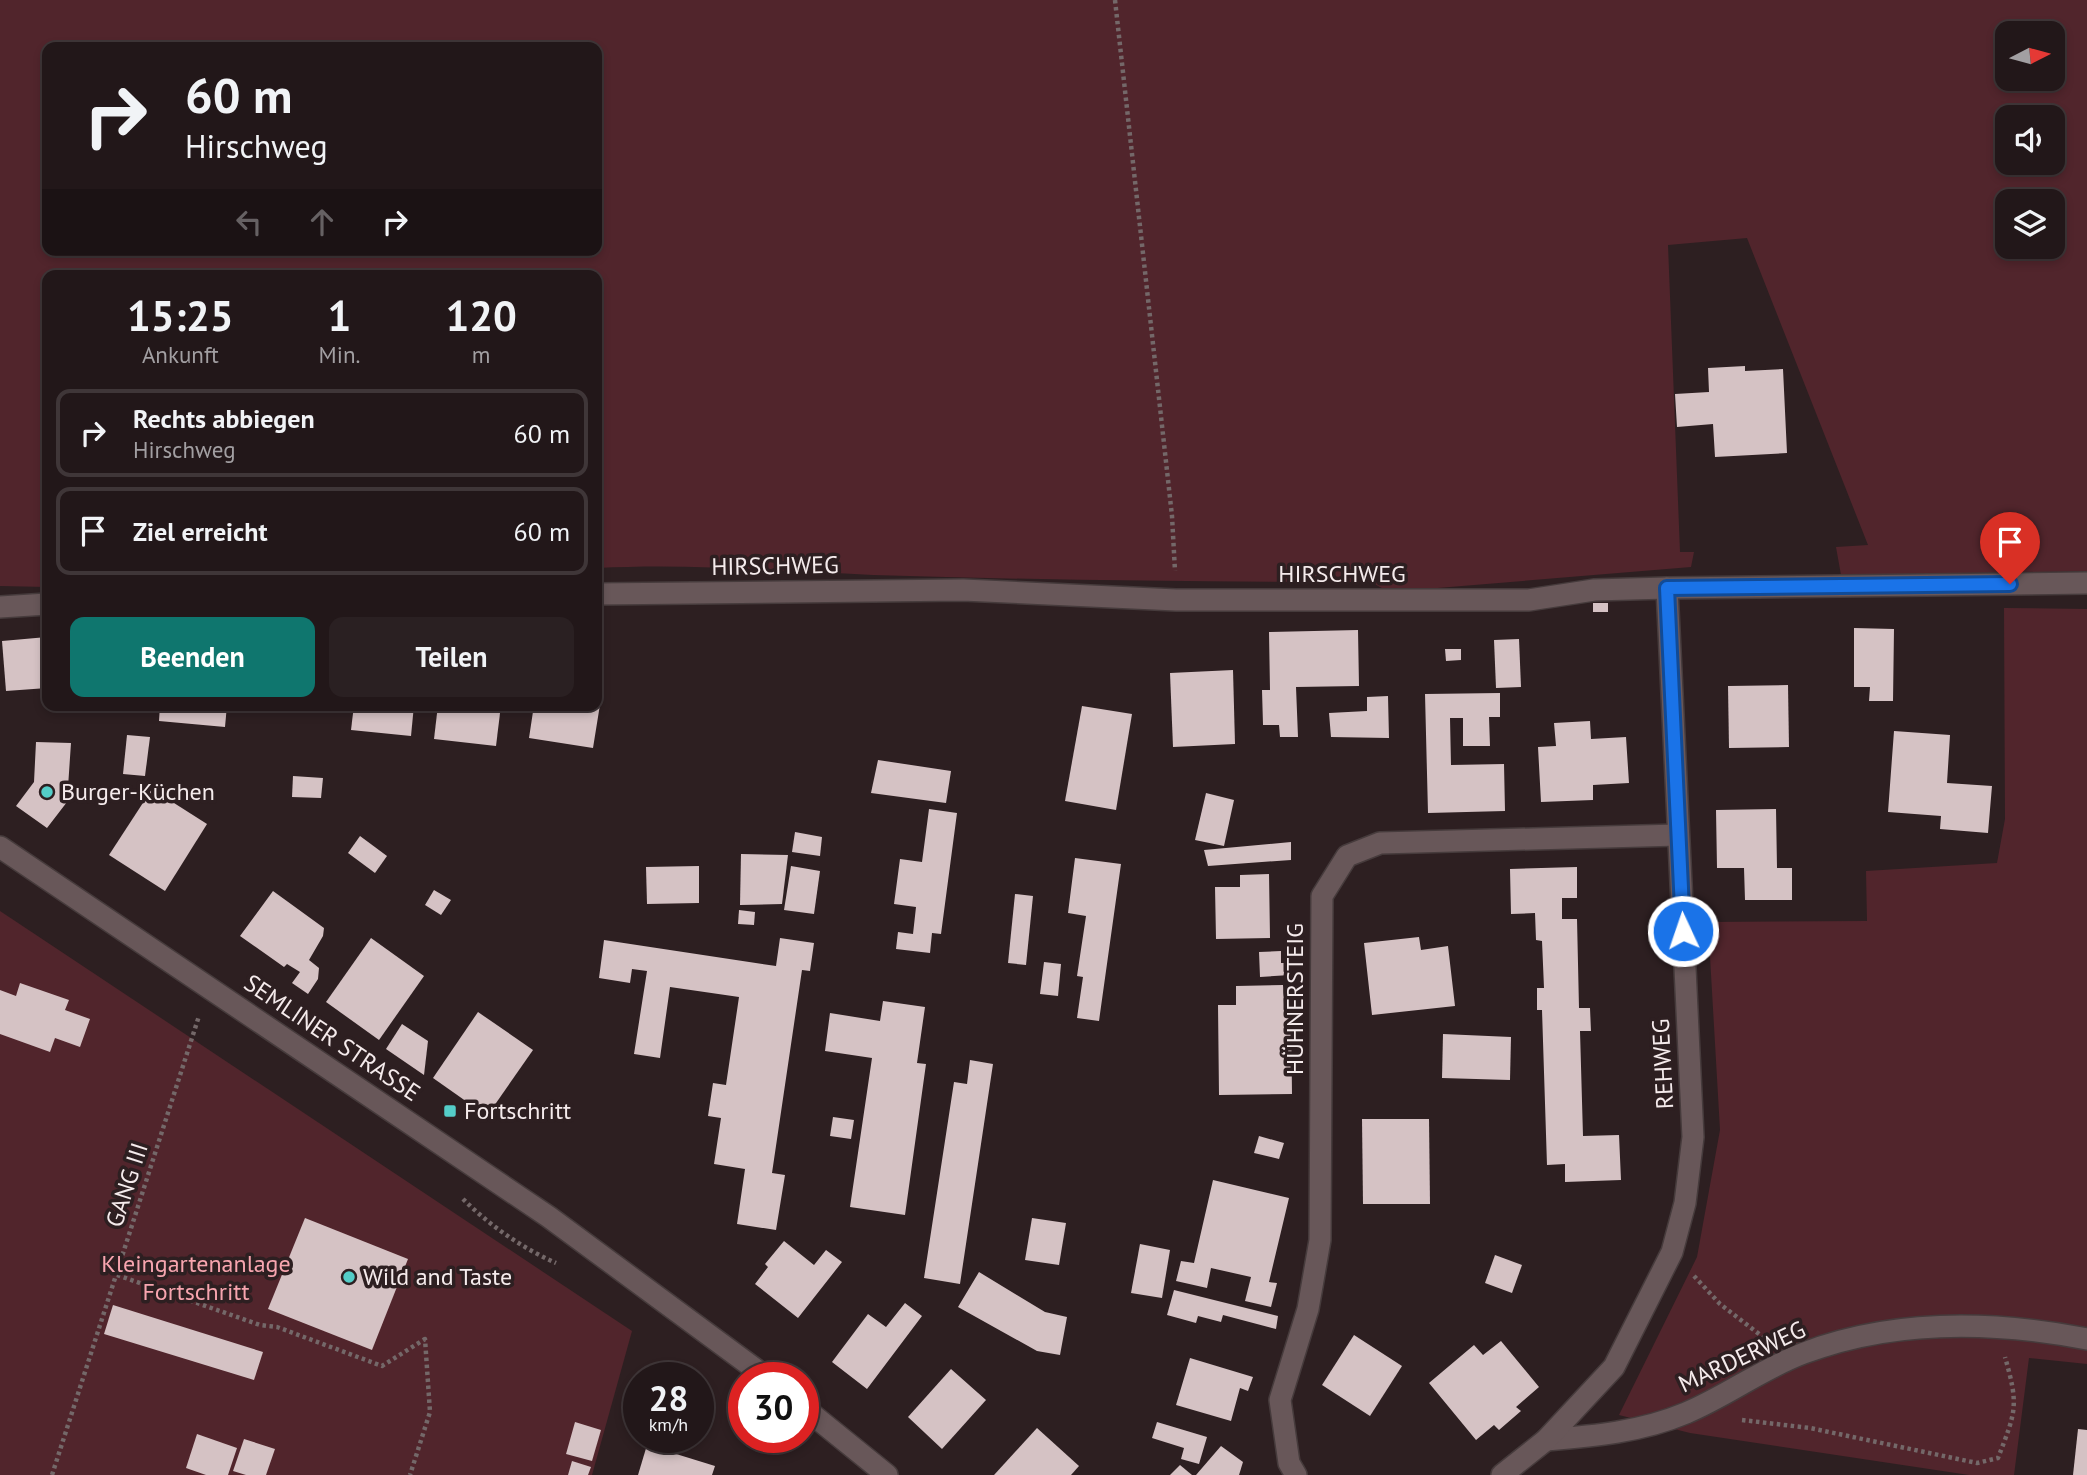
<!DOCTYPE html>
<html lang="de">
<head>
<meta charset="utf-8">
<style>
	body { margin:0; font-family:"PT Sans",sans-serif; background:#2a2022; color:#f1f3f6; height:100vh; display:flex; flex-direction:column; font-size:26px; white-space:nowrap }
	* { box-sizing:border-box; margin:0 }
	p { font-size:23px; color:#a29fa2 }
	.icon { flex:none; width:38px; height:38px; fill:none; stroke:currentColor; stroke-width:2; stroke-linecap:round; stroke-linejoin:round }
	.map { position:relative; flex:1; overflow:hidden }
	.drawer { position:absolute; left:42px; top:270px; width:560px; height:441px; display:flex; flex-direction:column; background:#221719; border-radius:14px; box-shadow:0 4px 10px #0003,0 0 0 2px #3f3638 }
	.drawer>* { flex:none }
	.hud { position:absolute; left:42px; top:42px; width:560px; height:214px; border-radius:14px; box-shadow:0 4px 10px #0003,0 0 0 2px #3f3638; background:#221719; color:#f1f3f6; overflow:hidden }
	.needle { width:46px; rotate:84deg }
	.tools { position:absolute; left:1995px; top:21px; display:grid; gap:14px }
	.tools a { display:grid; place-items:center; width:70px; height:70px; border-radius:14px; background:#221719; box-shadow:0 4px 10px #0003,0 0 0 2px #3f3638; font-size:35px }
	.speed { position:absolute; left:623px; top:1362px; display:flex; gap:14px; font-size:35px; font-weight:700; text-align:center }
	.speed>* { display:grid; place-content:center; width:91px; height:91px; border-radius:50%; background:#221719; box-shadow:0 4px 10px #0003,0 0 0 2px #3f3638; line-height:1 }
	.speed small { font-size:18px; font-weight:400 }
	.speed .limit { border:10px solid #d22; background:#fff; color:#111 }
	.pin { position:absolute; display:grid; place-items:center; width:60px; height:60px; color:#fff; margin:-72px -30px; border-radius:50% 50% 50% 0; rotate:-45deg; box-shadow:0 0 7px #0007 }
	.pin .icon { rotate:45deg }
	.me { position:absolute; width:77px; margin:-38px; rotate:357deg; stroke-linejoin:round; filter:drop-shadow(0 0 5px #0008) }
	.turn { display:flex; align-items:center; gap:24px; height:147px; padding:0 28px; font-size:32px }
	.turn .icon { width:91px; height:91px; stroke-width:2.5 }
	.turn b { display:block; font-size:49px; line-height:60px }
	.lanes { display:flex; align-items:center; height:66px; padding:0 28px; background:#0003; justify-content:center; gap:35px; direction:ltr }
	.lanes .off { opacity:.35 }
	.eta { display:flex; justify-content:space-evenly; align-items:center; height:119px; text-align:center }
	.eta b { font-size:42px; font-weight:700; line-height:49px }
	.button { display:flex; gap:14px; margin-top:auto; padding:14px 28px }
	.button a { flex:1; height:80px; border-radius:14px; background:#0f766e; color:#fff; font-size:28px; font-weight:700; line-height:80px; text-align:center }
	.button a+a { background:#2a2022; color:#f1f3f6 }
	ul { padding:0; list-style:none }
	li { display:flex; align-items:center; gap:21px; height:88px; margin:0 14px 10px; padding:0 14px; border:4px solid #3f3638; border-radius:14px }
	li div { flex:1 }
	li b { display:block; font-size:26px }
	li em { font-style:normal }
	.map>svg:first-child { display:block }
	.green { fill:#51252c; fill-rule:evenodd }
	.building { fill:#d5c2c4 }
	.lines { fill:none; stroke-linecap:round; stroke-linejoin:round }
	.minor-casing { stroke:#463b3c; stroke-width:24 }
	.path { stroke:#746869; stroke-width:4.5; stroke-dasharray:3.5 3.5; stroke-linecap:butt }
	.minor { stroke:#685759; stroke-width:21 }
	.route-casing { stroke:#114b97; stroke-width:18 }
	.route { stroke:#1a73e8; stroke-width:12 }
	.poi-dot { fill:#54cdc8; stroke:#2d1f21; stroke-width:2.5 }
	.labels { text-anchor:middle; stroke-width:7; stroke-linejoin:round; paint-order:stroke }
	.street-label { font-size:24px; fill:#f5ebec; stroke:#2d1f21 }
	.poi-label { font-size:24px; fill:#f5ebec; stroke:#2d1f21; text-anchor:start }
	.park-label { font-size:24px; fill:#f7a5af; stroke:#2d1f21 }
</style>
</head>
<body>
<div class="map">
<svg width="2087" height="1475" viewBox="0 0 2087 1475">
	<rect width="100%" height="100%" fill="#2d1f21"/>
	<g class="green">
		<path d="M0,0h2087v571l-246,4 -5,-28 32,-2 -121,-307 -79,7 12,307h14l-3,15 -302,25 -18,-10c-166,0 -332,-2 -498,-7 -93,-4 -184,-12 -276,-7v-293h-550v312l-47,-1zM2007,33h46v46h-46zM47,47h550v203h-550zM2007,117h46v46h-46zM2007,201h46v46h-46z"/>
		<polygon points="2004,608 2087,609 2087,1364 2029,1358 2014,1475 1969,1475 1690,1433 1619,1415 1697,1257 1720,1130 1708,922 1867,921 1866,871 1997,863 2005,819"/>
		<polygon points="0,911 632,1331 592,1475 0,1475"/>
	</g>
	<g class="building">
		<polygon points="1745,366 1745,371 1783,369 1787,453 1715,457 1713,424 1677,427 1675,394 1709,392 1708,368"/>
		<rect x="1593" y="603" width="15" height="9"/>
		<polygon points="1854,628 1894,629 1893,701 1869,701 1870,687 1854,687"/>
		<polygon points="1358,630 1359,686 1296,687 1298,737 1280,737 1279,725 1263,725 1262,690 1270,690 1269,632"/>
		<polygon points="47,637 47,688 6,691 2,641"/>
		<polygon points="1519,639 1521,687 1496,688 1494,640"/>
		<polygon points="1445,649 1461,649 1461,660 1446,661"/>
		<polygon points="1233,670 1235,744 1173,747 1170,673"/>
		<polygon points="597,685 603,686 593,748 529,738 534,705 597,705"/>
		<polygon points="1788,685 1789,747 1729,748 1728,686"/>
		<polygon points="1500,693 1500,717 1489,717 1490,746 1463,746 1463,718 1450,718 1451,765 1504,764 1505,811 1428,813 1425,694"/>
		<polygon points="1388,696 1389,738 1331,737 1329,713 1367,711 1367,697"/>
		<polygon points="160,705 227,705 225,727 159,721"/>
		<polygon points="258,705 283,705 282,711 258,710"/>
		<polygon points="354,705 414,705 411,736 351,730"/>
		<polygon points="438,705 501,705 496,746 434,739"/>
		<polygon points="1082,706 1132,714 1116,810 1065,801"/>
		<polygon points="1590,721 1591,739 1626,737 1629,783 1593,785 1593,800 1541,802 1538,747 1556,746 1554,723"/>
		<polygon points="1894,731 1950,735 1947,783 1992,786 1988,833 1940,829 1941,816 1888,812"/>
		<polygon points="127,735 150,737 145,776 123,774"/>
		<polygon points="36,742 71,743 67,802 47,828 16,806 34,782"/>
		<polygon points="878,760 951,771 946,803 871,793"/>
		<polygon points="293,776 323,778 321,798 292,797"/>
		<polygon points="152,789 207,824 165,891 109,855"/>
		<polygon points="1206,793 1234,800 1224,846 1195,840"/>
		<polygon points="929,809 957,813 941,934 932,933 930,953 896,949 898,932 913,934 916,907 894,904 900,859 922,862"/>
		<polygon points="1776,809 1777,868 1792,868 1792,900 1745,900 1744,868 1717,868 1716,810"/>
		<polygon points="795,832 822,837 820,856 792,852"/>
		<polygon points="360,836 387,856 375,873 348,853"/>
		<polygon points="1291,842 1291,860 1208,866 1204,850"/>
		<polygon points="741,854 788,855 782,904 740,905"/>
		<polygon points="1075,858 1121,864 1099,1021 1077,1018 1083,977 1077,976 1086,916 1068,913"/>
		<polygon points="699,866 699,903 647,904 646,867"/>
		<polygon points="791,866 820,871 814,914 784,910"/>
		<polygon points="1577,867 1577,898 1562,898 1562,919 1577,919 1579,1008 1590,1008 1591,1031 1580,1031 1583,1136 1619,1135 1621,1180 1565,1182 1565,1164 1547,1165 1542,1010 1537,1010 1537,988 1544,988 1542,941 1536,940 1535,913 1511,914 1510,869"/>
		<polygon points="1269,874 1270,938 1216,939 1215,887 1240,887 1240,875"/>
		<polygon points="434,890 451,900 441,915 425,905"/>
		<polygon points="273,891 324,928 323,936 309,960 319,968 318,979 308,994 292,983 300,972 287,964 284,967 240,936"/>
		<polygon points="1015,894 1033,896 1026,965 1008,963"/>
		<polygon points="739,910 755,912 754,925 738,924"/>
		<polygon points="1419,937 1421,950 1448,946 1455,1006 1372,1015 1364,943"/>
		<polygon points="371,938 424,976 379,1040 326,1002"/>
		<polygon points="780,938 814,943 810,971 802,970 772,1173 785,1175 776,1230 737,1224 745,1169 714,1164 721,1118 708,1116 713,1083 726,1085 739,997 670,987 660,1058 634,1054 647,971 632,969 630,983 599,978 604,940 776,966"/>
		<polygon points="1281,951 1281,963 1290,963 1290,975 1260,977 1259,952"/>
		<polygon points="1044,962 1061,964 1058,996 1040,994"/>
		<polygon points="20,983 69,1000 65,1010 90,1019 80,1047 55,1038 50,1052 0,1034 0,990 16,996"/>
		<polygon points="1283,985 1284,1004 1291,1004 1292,1094 1219,1095 1218,1005 1236,1005 1236,986"/>
		<polygon points="883,1001 925,1007 917,1063 926,1064 905,1215 850,1207 872,1058 825,1051 830,1013 880,1021"/>
		<polygon points="478,1012 533,1050 487,1116 433,1078"/>
		<polygon points="402,1024 428,1041 424,1075 386,1049"/>
		<polygon points="1443,1034 1511,1037 1510,1080 1442,1078"/>
		<polygon points="970,1060 993,1064 960,1284 924,1278 954,1082 967,1084"/>
		<polygon points="833,1117 854,1120 851,1139 830,1136"/>
		<polygon points="1362,1119 1429,1119 1430,1204 1363,1204"/>
		<polygon points="1259,1136 1284,1143 1279,1159 1254,1153"/>
		<polygon points="1213,1180 1289,1198 1269,1282 1277,1283 1271,1307 1245,1301 1251,1277 1211,1268 1207,1288 1176,1281 1181,1261 1194,1263"/>
		<polygon points="305,1218 408,1259 372,1350 268,1309"/>
		<polygon points="1032,1218 1066,1223 1059,1265 1025,1260"/>
		<polygon points="784,1241 814,1265 826,1250 842,1262 798,1318 755,1284 768,1267 765,1264"/>
		<polygon points="1140,1244 1170,1250 1162,1298 1131,1293"/>
		<polygon points="1495,1255 1522,1265 1512,1293 1485,1283"/>
		<polygon points="979,1272 1045,1312 1067,1317 1060,1355 1037,1351 958,1307"/>
		<polygon points="1174,1290 1278,1316 1276,1329 1223,1315 1221,1322 1198,1316 1196,1323 1167,1315"/>
		<polygon points="905,1303 922,1316 867,1389 832,1362 868,1314 886,1327"/>
		<polygon points="113,1305 263,1352 254,1380 104,1334"/>
		<polygon points="1354,1335 1402,1366 1370,1416 1322,1385"/>
		<polygon points="1501,1341 1539,1387 1516,1407 1521,1411 1499,1430 1494,1425 1476,1440 1429,1383 1474,1345 1483,1355"/>
		<polygon points="1190,1358 1253,1377 1248,1391 1240,1388 1231,1421 1176,1405"/>
		<polygon points="951,1369 986,1400 942,1449 908,1417"/>
		<polygon points="575,1422 601,1430 592,1461 566,1454"/>
		<polygon points="1157,1422 1207,1437 1199,1464 1181,1459 1184,1448 1152,1438"/>
		<polygon points="1037,1428 1079,1466 1071,1475 994,1475"/>
		<polygon points="2078,1429 2087,1430 2087,1475 2073,1475"/>
		<polygon points="197,1434 237,1448 228,1475 206,1475 186,1468"/>
		<polygon points="244,1439 275,1449 266,1475 246,1475 233,1471"/>
		<polygon points="647,1445 715,1466 712,1475 638,1475"/>
		<polygon points="1221,1446 1243,1462 1239,1475 1196,1475"/>
		<polygon points="572,1461 591,1467 588,1475 568,1475"/>
		<polygon points="1180,1465 1192,1475 1170,1475"/>
	</g>
	<g class="lines">
		<g class="minor-casing">
			<g id="minor">
				<polyline points="597,594 963,590 1176,600 1529,600 1594,590 1667,588 2087,583"/>
				<polyline points="0,607 47,604"/>
				<polyline points="0,847 549,1217 766,1377"/>
				<polyline points="803,1407 887,1475"/>
				<path d="M1546,1440c48,-4 95,-8 140,-27 41,-17 77,-45 118,-60 90,-34 190,-32 283,-14"/>
				<polyline points="1296,1475 1289,1463 1280,1400 1308,1309 1320,1240 1322,896 1347,856 1380,843 1678,835"/>
				<polyline points="1502,1475 1546,1440 1614,1367 1672,1252 1685,1203 1693,1137 1667,588"/>
			</g>
		</g>
		<g class="path">
			<polyline points="1115,0 1172,516 1175,571"/>
			<path d="M463,1199c26,26 59,49 93,64"/>
			<polyline points="117,1275 260,1325 277,1327 382,1366 425,1339 430,1412 410,1475"/>
			<polyline points="1694,1276 1720,1304 1763,1337"/>
			<path d="M1742,1420l68,8 167,35 21,-5c18,-47 21,-52 7,-101"/>
			<polyline points="52,1475 199,1016"/>
		</g>
		<use href="#minor" class="minor"/>
	</g>
	<g class="lines">
		<g class="route-casing">
			<polyline id="route" points="1683,931 1667,588 2010,584"/>
		</g>
		<use href="#route" class="route"/>
	</g>
	<g class="poi-dot">
		<circle cx="47" cy="792" r="7"/>
		<rect x="443" y="1104" width="14" height="14" rx="3.5"/>
		<circle cx="349" cy="1277" r="7"/>
	</g>
	<g class="labels">
		<g class="street-label">
			<text transform="translate(775 566) rotate(-1)" y="8">HIRSCHWEG</text>
			<text x="1342" y="582">HIRSCHWEG</text>
			<text transform="translate(1295 999) rotate(-90)" y="8">HÜHNERSTEIG</text>
			<text transform="translate(332 1038) rotate(34)" y="8">SEMLINER STRASSE</text>
			<text transform="translate(1663 1064) rotate(-93)" y="8">REHWEG</text>
			<text transform="translate(127 1185) rotate(-72)" y="8">GANG III</text>
			<text transform="translate(1742 1357) rotate(-25)" y="8">MARDERWEG</text>
		</g>
		<g class="poi-label">
			<text x="61" y="800">Burger-Küchen</text>
			<text x="464" y="1119">Fortschritt</text>
			<text x="363" y="1285">Wild and Taste</text>
		</g>
		<g class="park-label">
			<text x="196" y="1272">Kleingartenanlage<tspan x="196" dy="28">Fortschritt</tspan></text>
		</g>
	</g>
</svg>
<div class="tools">
<a><svg class="needle" viewBox="-14 -14 28 28"><path d="M0-13l5 13h-10z" fill="#e53935"/><path d="M0 13l5-13h-10z" fill="#a29fa2"/></svg></a>
<a><svg class="icon" aria-label="sound" viewBox="0 0 24 24"><path d="M4 9h4l5-4v14l-5-4H4zM17 9q2 3 0 6"/></svg></a>
<a><svg class="icon" aria-label="layers" viewBox="0 0 24 24"><path d="M12 4l9 5-9 5-9-5zM3 14l9 5 9-5"/></svg></a>
</div>
<div class="speed"><div>28<small>km/h</small></div><div class="limit">30</div></div>
<div class="pin" style="left:2010px;top:584px;background:#d93025"><svg class="icon" aria-label="arrive" viewBox="0 0 24 24"><path d="M6 21V4h12l-3 4 3 4H6"/></svg></div>
<svg class="me" style="left:1683px;top:931px" viewBox="-20 -20 40 40"><circle r="17" fill="#1a73e8" stroke="#fff" stroke-width="3"/><path d="M0-11L8 9 0 5-8 9z" fill="#fff"/></svg>
<div class="hud">
<div class="turn"><svg class="icon" aria-label="right" viewBox="0 0 24 24"><path d="M7 20v-9h11M14 6l5 5-5 5"/></svg><div><b>60 m</b>Hirschweg</div></div>
<div class="lanes"><svg class="icon off" aria-label="left" viewBox="0 0 24 24"><path d="M17 20v-9H6M10 6l-5 5 5 5"/></svg><svg class="icon off" aria-label="ahead" viewBox="0 0 24 24"><path d="M12 20V5M6 11l6-6 6 6"/></svg><svg class="icon" aria-label="right" viewBox="0 0 24 24"><path d="M7 20v-9h11M14 6l5 5-5 5"/></svg></div>
</div>
<section class="drawer">
<div class="eta">
<div><b>15:25</b><p>Ankunft</p></div>
<div><b>1</b><p>Min.</p></div>
<div><b>120</b><p>m</p></div>
</div>
<ul>
<li><svg class="icon" aria-label="right" viewBox="0 0 24 24"><path d="M7 20v-9h11M14 6l5 5-5 5"/></svg><div><b>Rechts abbiegen</b><p>Hirschweg</p></div><em>60 m</em></li>
<li><svg class="icon" aria-label="arrive" viewBox="0 0 24 24"><path d="M6 21V4h12l-3 4 3 4H6"/></svg><div><b>Ziel erreicht</b></div><em>60 m</em></li>
</ul>
<div class="button"><a>Beenden</a><a>Teilen</a></div>
</section>
</div>
</body>
</html>
